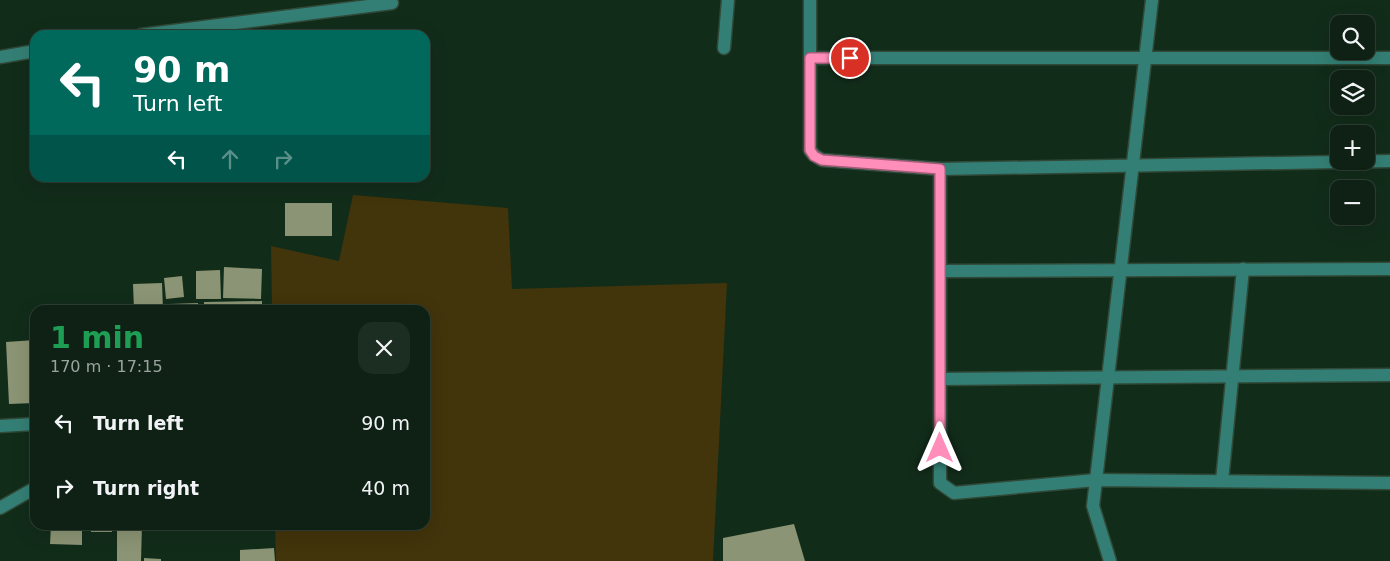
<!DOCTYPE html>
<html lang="en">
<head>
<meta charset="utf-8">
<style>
	body { margin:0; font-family:"DejaVu Sans",sans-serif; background:#1c2e22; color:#f1f3f6; height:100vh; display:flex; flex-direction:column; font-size:19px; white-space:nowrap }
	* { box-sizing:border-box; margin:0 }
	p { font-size:16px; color:#9ba3a0 }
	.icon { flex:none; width:28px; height:28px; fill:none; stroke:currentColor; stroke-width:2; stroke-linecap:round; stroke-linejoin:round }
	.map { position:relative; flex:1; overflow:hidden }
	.side { position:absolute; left:30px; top:305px; width:400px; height:225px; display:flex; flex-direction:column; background:#0e2114; border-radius:15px; box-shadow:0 5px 20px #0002,0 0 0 1px #2e3e34 }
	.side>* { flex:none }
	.hud { position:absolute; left:30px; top:30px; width:400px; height:152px; border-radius:15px; box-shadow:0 5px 20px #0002,0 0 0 1px #2e3e34; background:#00695c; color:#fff; overflow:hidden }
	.fabs { position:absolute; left:1330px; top:15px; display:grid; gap:10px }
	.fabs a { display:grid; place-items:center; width:45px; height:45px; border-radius:10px; background:#0e2114; box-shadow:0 5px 20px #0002,0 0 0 1px #2e3e34; font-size:25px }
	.pin { position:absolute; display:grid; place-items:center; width:42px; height:42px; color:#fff; margin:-21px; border:2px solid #fff; border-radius:50%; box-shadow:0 1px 5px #0007 }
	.me { position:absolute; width:55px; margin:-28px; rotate:0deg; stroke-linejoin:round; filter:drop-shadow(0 0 4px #0008) }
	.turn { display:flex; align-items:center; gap:18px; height:105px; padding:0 20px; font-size:22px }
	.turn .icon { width:65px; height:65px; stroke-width:2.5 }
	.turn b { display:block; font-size:35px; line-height:42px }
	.lanes { display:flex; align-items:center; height:48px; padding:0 20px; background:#0003; justify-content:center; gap:25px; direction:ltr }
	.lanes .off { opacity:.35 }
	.round { display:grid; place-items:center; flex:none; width:52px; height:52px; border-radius:15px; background:#1c2e22 }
	.overview { display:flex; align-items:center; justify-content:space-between; height:85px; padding:0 20px }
	h1 { font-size:30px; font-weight:700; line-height:38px; color:#1e9e55 }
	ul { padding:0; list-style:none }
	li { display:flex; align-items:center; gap:15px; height:65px; padding:0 20px }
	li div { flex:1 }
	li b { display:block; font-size:19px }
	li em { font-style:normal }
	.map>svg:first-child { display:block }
	.green { fill:#42340b }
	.building { fill:#8b9474 }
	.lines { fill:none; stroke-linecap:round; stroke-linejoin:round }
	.minor-casing { stroke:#304938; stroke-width:15 }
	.minor { stroke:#347f75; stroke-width:12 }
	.route-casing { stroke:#a65c79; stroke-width:12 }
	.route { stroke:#ff8eba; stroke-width:9 }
</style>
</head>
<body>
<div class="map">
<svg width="1390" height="561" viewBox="0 0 1390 561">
	<rect width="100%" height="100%" fill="#122c1a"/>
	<polygon class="green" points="353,195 508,208 512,289 727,283 713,561 276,561 275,525 425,525 425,310 272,310 271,246 339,261"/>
	<g class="building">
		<rect x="285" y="203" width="47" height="33"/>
		<polygon points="224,267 262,269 261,299 223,298"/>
		<polygon points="220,270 221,299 196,299 196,271"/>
		<polygon points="182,276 184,297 166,299 164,278"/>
		<polygon points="162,283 163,310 134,310 133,284"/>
		<polygon points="262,301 262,310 204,310 204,302"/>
		<polygon points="198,303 198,310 170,310 169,304"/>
		<polygon points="125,305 126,310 84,310 84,306"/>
		<polygon points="35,340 35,403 9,404 6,342"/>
		<polygon points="794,524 805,561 723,561 723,538"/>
		<polygon points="51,525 82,525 82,545 50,544"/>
		<rect x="91" y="525" width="21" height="7"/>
		<polygon points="117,525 142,525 141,561 117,561"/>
		<polygon points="274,548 275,561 240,561 240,550"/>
		<polygon points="144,558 161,559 161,561 144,561"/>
	</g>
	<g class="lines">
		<g class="minor-casing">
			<g id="minor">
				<polyline points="810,0 810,150 814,155 822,160 940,169 1390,161"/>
				<polyline points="141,35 392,3"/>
				<polyline points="724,48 728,0"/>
				<polyline points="0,57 35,51"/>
				<polyline points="810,58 1390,58"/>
				<polyline points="940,169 940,483 954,493 1096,480 1390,483"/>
				<polyline points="940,271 1390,269"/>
				<polyline points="940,379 1390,375"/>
				<polyline points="0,426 35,424"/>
				<polyline points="1222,481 1243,269"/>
				<polyline points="0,508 35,488"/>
				<polyline points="1110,561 1093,506 1152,0"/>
			</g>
		</g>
		<use href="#minor" class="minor"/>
	</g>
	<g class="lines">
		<g class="route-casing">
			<polyline id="route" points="850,58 810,58 810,150 814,156 822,160 940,169 940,448"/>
		</g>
		<use href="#route" class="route"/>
	</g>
</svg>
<div class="fabs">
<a><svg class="icon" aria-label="search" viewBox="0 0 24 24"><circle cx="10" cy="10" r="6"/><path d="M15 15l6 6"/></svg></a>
<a><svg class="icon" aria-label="layers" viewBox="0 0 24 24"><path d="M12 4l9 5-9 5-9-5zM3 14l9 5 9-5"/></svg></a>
<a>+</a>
<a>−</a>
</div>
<div class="pin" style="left:850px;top:58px;background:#d93025"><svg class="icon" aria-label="arrive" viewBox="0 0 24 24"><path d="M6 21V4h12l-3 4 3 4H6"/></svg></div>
<svg class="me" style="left:940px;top:448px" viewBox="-20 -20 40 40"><path d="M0-17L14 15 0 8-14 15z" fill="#ff8eba" stroke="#fff" stroke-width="4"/></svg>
<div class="hud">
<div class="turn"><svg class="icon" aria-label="left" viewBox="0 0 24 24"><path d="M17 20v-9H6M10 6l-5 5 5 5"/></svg><div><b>90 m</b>Turn left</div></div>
<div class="lanes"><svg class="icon" aria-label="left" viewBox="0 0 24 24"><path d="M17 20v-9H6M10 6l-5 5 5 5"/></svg><svg class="icon off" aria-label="ahead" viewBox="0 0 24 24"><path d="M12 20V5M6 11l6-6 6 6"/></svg><svg class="icon off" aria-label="right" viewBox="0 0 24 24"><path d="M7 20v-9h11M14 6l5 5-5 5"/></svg></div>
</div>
<section class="side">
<div class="overview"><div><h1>1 min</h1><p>170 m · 17:15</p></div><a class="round"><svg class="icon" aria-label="close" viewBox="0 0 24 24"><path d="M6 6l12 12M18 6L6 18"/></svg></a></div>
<ul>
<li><svg class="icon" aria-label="left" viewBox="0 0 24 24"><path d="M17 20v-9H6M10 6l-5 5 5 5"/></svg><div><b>Turn left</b></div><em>90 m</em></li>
<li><svg class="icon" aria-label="right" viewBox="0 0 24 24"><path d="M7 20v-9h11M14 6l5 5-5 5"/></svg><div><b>Turn right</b></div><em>40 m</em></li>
</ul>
</section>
</div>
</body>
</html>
